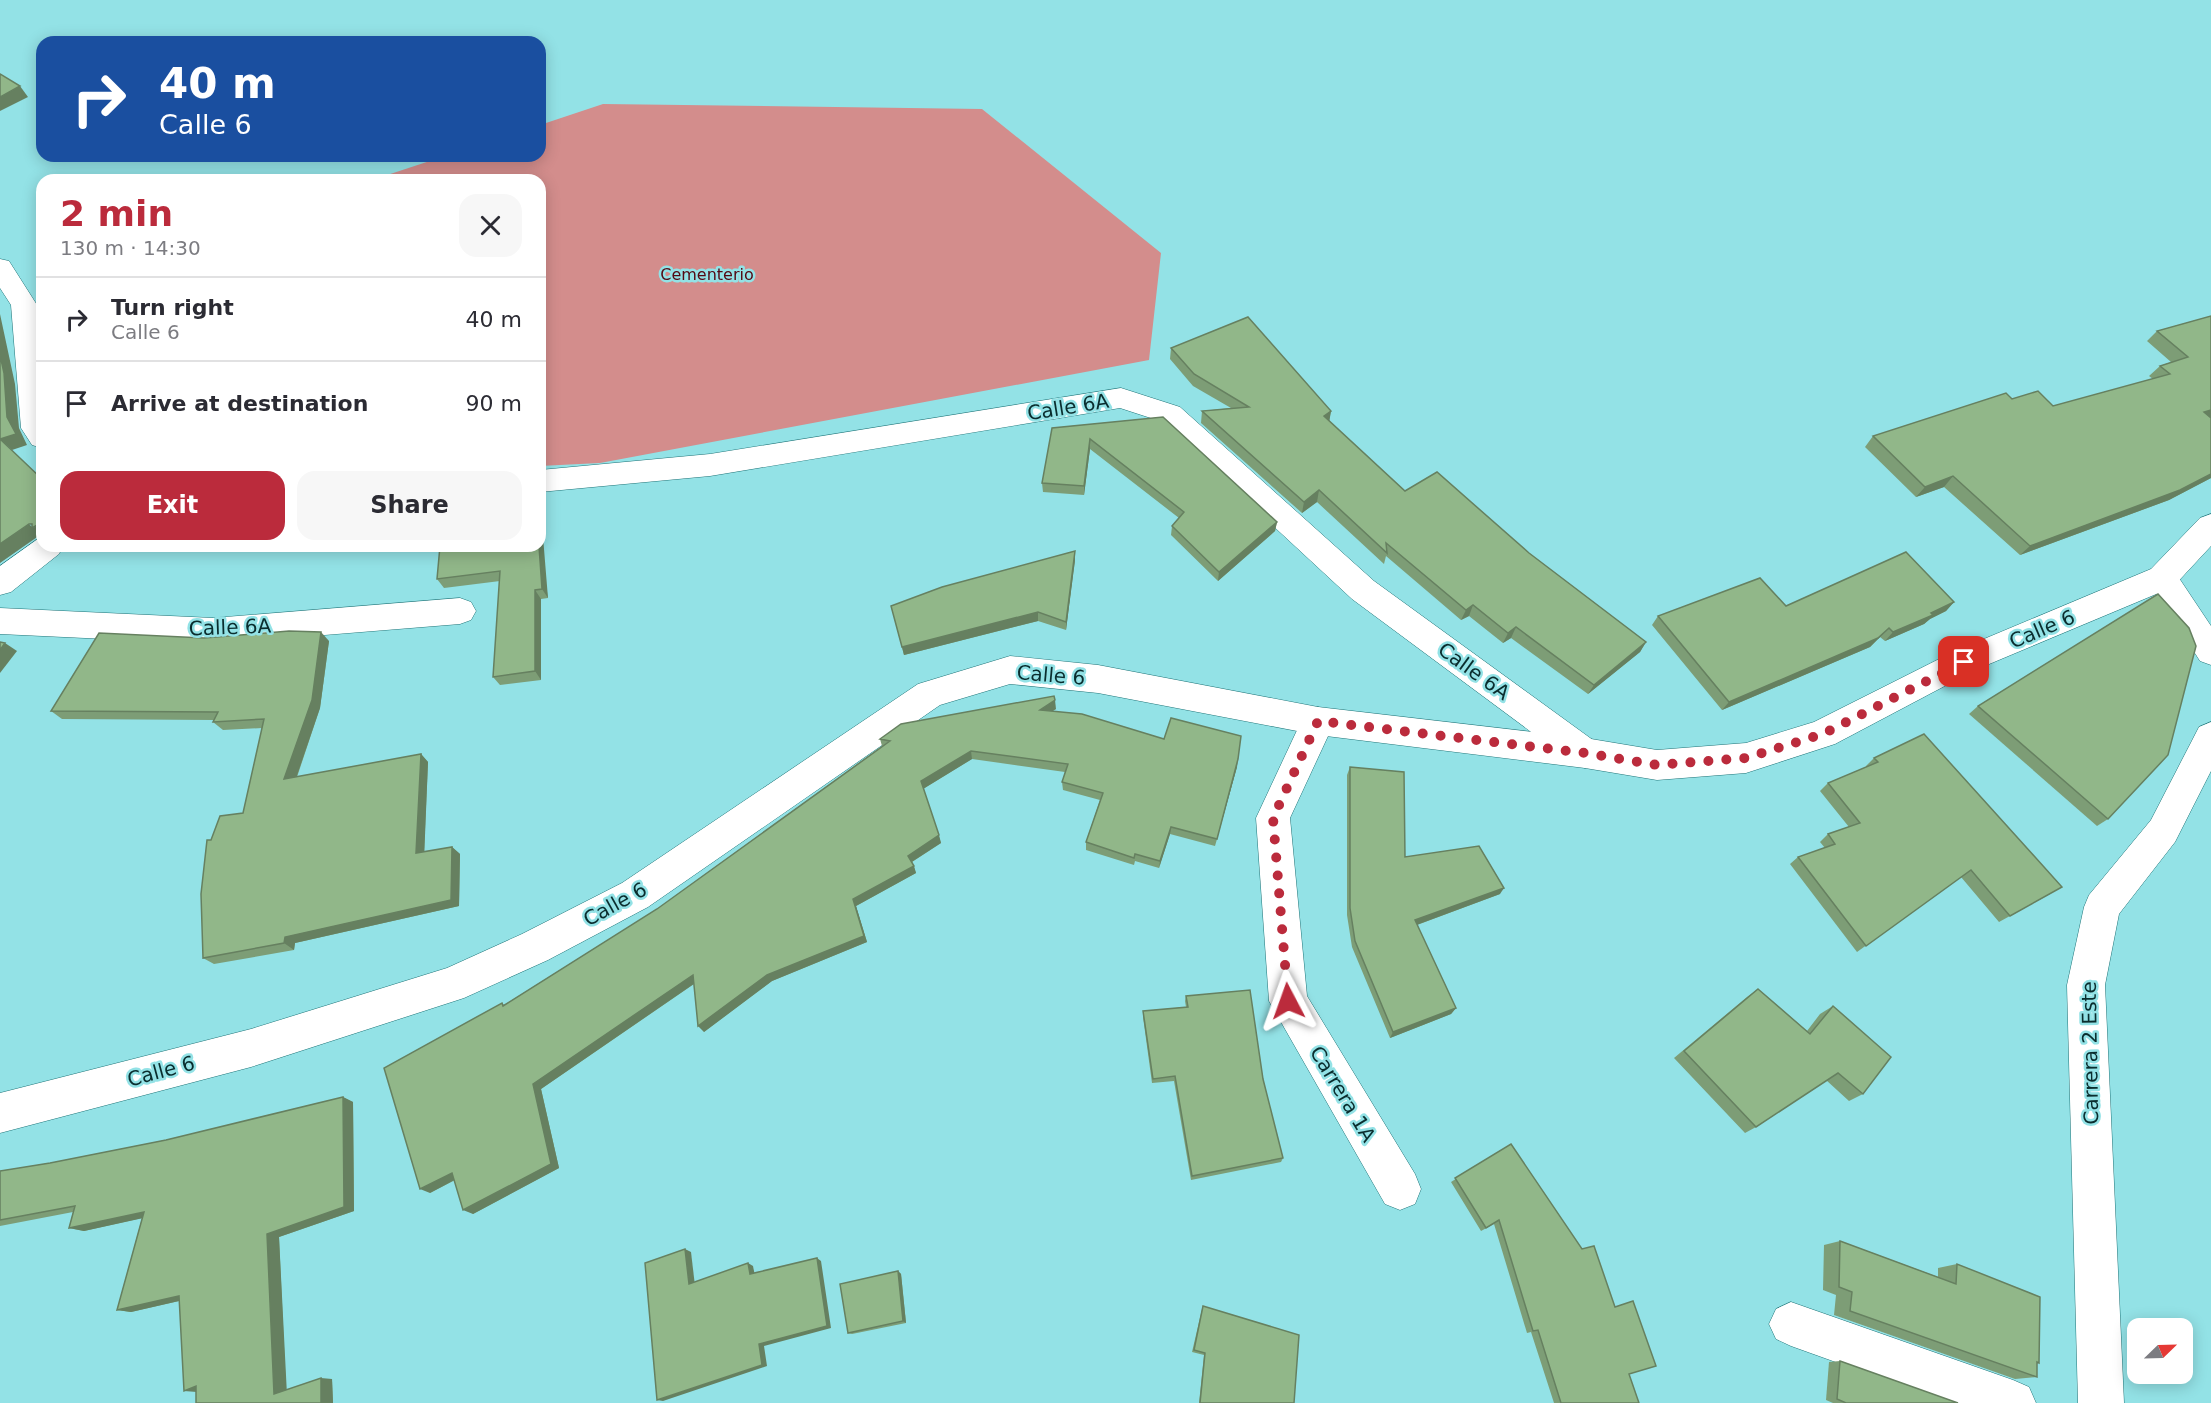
<!DOCTYPE html>
<html lang="en">
<head>
<meta charset="utf-8">
<style>
	body { margin:0; font-family:"DejaVu Sans",sans-serif; background:#f7f7f7; color:#2b2b33; height:100vh; display:flex; flex-direction:column; font-size:22px; white-space:nowrap }
	* { box-sizing:border-box; margin:0 }
	p { font-size:20px; color:#7c7c81 }
	.icon { flex:none; width:33px; height:33px; fill:none; stroke:currentColor; stroke-width:2; stroke-linecap:round; stroke-linejoin:round }
	.map { position:relative; flex:1; overflow:hidden }
	.side { position:absolute; left:36px; top:174px; width:510px; height:378px; display:flex; flex-direction:column; background:#fff; border-radius:18px; box-shadow:0 3px 15px #0003 }
	.side>* { flex:none }
	.guide { position:absolute; left:36px; top:36px; width:510px; height:126px; border-radius:18px; box-shadow:0 3px 15px #0003; background:#1a4fa0; color:#fff; overflow:hidden }
	.needle { width:39px; rotate:67deg }
	.fabs { position:absolute; left:2127px; top:1318px; display:grid; gap:12px }
	.fabs a { display:grid; place-items:center; width:66px; height:66px; border-radius:12px; background:#fff; box-shadow:0 3px 15px #0003; font-size:30px }
	.pin { position:absolute; display:grid; place-items:center; width:51px; height:51px; color:#fff; margin:-26px; border-radius:12px; box-shadow:0 3px 9px #0006 }
	.me { position:absolute; width:66px; margin:-33px; rotate:356deg; stroke-linejoin:round; filter:drop-shadow(0 0 4px #0008) }
	.turn { display:flex; align-items:center; gap:21px; height:126px; padding:0 24px; font-size:27px }
	.turn .icon { width:78px; height:78px; stroke-width:2.5 }
	.turn b { display:block; font-size:42px; line-height:51px }
	.round { display:grid; place-items:center; flex:none; width:63px; height:63px; border-radius:18px; background:#f7f7f7 }
	.overview { display:flex; align-items:center; justify-content:space-between; height:102px; padding:0 24px }
	h1 { font-size:36px; font-weight:700; line-height:45px; color:#bb2b3c }
	.cta { display:flex; gap:12px; margin-top:auto; padding:12px 24px }
	.cta a { flex:1; height:69px; border-radius:18px; background:#bb2b3c; color:#fff; font-size:24px; font-weight:700; line-height:69px; text-align:center }
	.cta a+a { background:#f7f7f7; color:#2b2b33 }
	ul { padding:0; list-style:none }
	li { display:flex; align-items:center; gap:18px; height:84px; padding:0 24px; border-top:2px solid #e1e1e2 }
	li div { flex:1 }
	li b { display:block; font-size:22px }
	li em { font-style:normal }
	.map>svg:first-child { display:block }
	.green { fill:#d38d8c }
	.lines { fill:none; stroke-linecap:round; stroke-linejoin:round }
	.minor-casing { stroke:#1f7478; stroke-width:1 }
	.secondary-casing { stroke:#1f7478; stroke-width:1 }
	.minor { fill:#fff; fill-rule:evenodd }
	.secondary { fill:#fff; fill-rule:evenodd }
	.wall { fill:#7d9d76 }
	.shaded-wall { fill:#668060 }
	.building { fill:#91b789; stroke:#668060; stroke-width:1.5 }
	.route { stroke:#bb2b3c; stroke-width:10; stroke-dasharray:0 18 }
	.labels { text-anchor:middle; stroke-width:5; stroke-linejoin:round; paint-order:stroke }
	.far-park-label { font-size:16px; fill:#540813; stroke:#93e2e6 }
	.street-label { font-size:20px; fill:#0a2d2e; stroke:#93e2e6 }
</style>
</head>
<body>
<div class="map">
<svg width="2211" height="1403" viewBox="0 0 2211 1403">
	<rect width="100%" height="100%" fill="#93e2e6"/>
	<polygon class="green" points="603,104 982,109 1161,253 1149,360 600,463 540,466 540,180 372,180 445,156 540,156 540,125"/>
	<g class="lines">
		<g class="minor-casing">
			<g id="minor">
				<polygon points="0,259 9,261 37,305 42,355 42,448 32,445 21,428 11,305 0,288"/>
				<polygon points="1121,388 1180,407 1374,581 1597,743 1602,753 1597,763 1585,768 1573,763 1352,599 1160,421 1120,408 710,476 540,492 540,470 710,454"/>
				<polygon points="42,536 42,546 63,546 59,554 11,592 0,595 0,566"/>
				<polygon points="2162,566 2173,569 2211,626 2211,665 2200,661 2147,578 2151,569"/>
				<polygon points="460,598 471,602 476,611 471,620 460,624 213,644 0,634 0,608 213,618"/>
				<polygon points="1318,707 1330,711 1335,721 1290,818 1307,996 1415,1174 1421,1189 1415,1204 1400,1210 1385,1204 1269,1001 1256,818 1306,711"/>
				<polygon points="2211,722 2211,771 2175,842 2119,914 2105,985 2124,1403 2078,1403 2067,985 2084,907 2089,895 2151,820 2199,727"/>
				<polygon points="1791,1302 2013,1380 2029,1387 2036,1403 1950,1403 1791,1346 1776,1339 1769,1324 1776,1309"/>
			</g>
		</g>
		<g class="secondary-casing">
			<polygon id="secondary" points="2211,514 2211,546 2173,587 1975,670 1835,744 1746,773 1657,780 1585,768 1318,735 1098,693 1010,684 940,705 648,907 548,960 464,998 251,1067 0,1133 0,1093 251,1029 447,968 522,934 622,883 918,684 1010,656 1098,665 1318,707 1585,738 1657,750 1746,743 1814,722 1953,652 2151,569 2200,518"/>
		</g>
		<use href="#minor" class="minor"/>
		<use href="#secondary" class="secondary"/>
	</g>
	<g class="wall">
		<polygon points="2211,316 2211,417 2210,417 2211,418 2211,478 2169,500 2020,555 1944,487 1916,497 1865,447 1873,436 2012,399 2053,406 2153,379 2149,376 2160,366 2171,362 2147,341 2157,331"/>
		<polygon points="1171,348 1331,411 1329,421 1405,491 1529,553 1646,642 1640,652 1588,694 1511,638 1503,643 1469,616 1461,620 1386,556 1384,564 1317,502 1302,513 1201,423 1202,411 1231,408 1193,386 1170,359"/>
		<polygon points="1163,417 1277,522 1275,531 1218,581 1171,535 1172,526 1179,518 1090,449 1084,495 1043,492 1042,483 1052,428"/>
		<polygon points="146,546 252,546 152,552"/>
		<polygon points="540,546 548,598 541,599 541,680 500,685 493,677 500,581 444,588 437,579"/>
		<polygon points="1075,560 1066,630 1038,621 904,655 891,606"/>
		<polygon points="1954,602 1946,611 1930,619 1924,624 1885,641 1880,637 1870,647 1722,710 1652,625 1658,616 1786,606"/>
		<polygon points="204,638 329,641 320,708 297,777 421,754 428,762 424,852 452,847 460,854 459,906 295,943 294,950 214,964 203,958 211,840 243,813 262,728 223,730 213,722 214,720 62,719 51,711"/>
		<polygon points="1978,706 2108,819 2097,826 1969,714"/>
		<polygon points="1056,709 1052,711 1237,767 1215,846 1170,834 1159,868 1135,861 1134,865 1086,850 1086,842 1100,800 1063,790 1062,782 1065,772 972,759 923,789 941,843 912,862 916,873 856,906 867,942 772,981 704,1032 694,984 541,1089 559,1168 473,1214 455,1180 430,1193 502,1003 504,1005 657,909 882,746 880,739"/>
		<polygon points="1874,758 2050,894 1999,922 1961,877 1857,952 1790,864 1798,857 1825,848 1820,842 1828,834 1849,827 1820,791 1828,783 1866,767 1866,766"/>
		<polygon points="1350,767 1405,857 1500,894 1417,925 1456,1008 1451,1014 1390,1038 1352,947 1347,915 1347,775"/>
		<polygon points="1758,989 1807,1031 1820,1014 1833,1006 1863,1094 1849,1101 1826,1080 1756,1127 1745,1133 1674,1058 1747,997"/>
		<polygon points="1186,996 1263,1079 1283,1158 1281,1162 1191,1180 1174,1081 1152,1083 1143,1017 1143,1011 1186,1007 1185,1001"/>
		<polygon points="343,1097 353,1102 354,1211 279,1237 286,1390 332,1379 333,1403 196,1403 196,1392 179,1301 131,1312 117,1310 142,1218 84,1231 69,1228 73,1212 0,1226 0,1171 50,1163 166,1140"/>
		<polygon points="1511,1144 1629,1374 1639,1403 1554,1403 1531,1332 1527,1333 1494,1224 1481,1231 1451,1182"/>
		<polygon points="1840,1241 1938,1277 1938,1268 1957,1264 2039,1363 2037,1363 2037,1377 2015,1379 1834,1315 1836,1295 1823,1290 1824,1245"/>
		<polygon points="898,1271 901,1274 906,1323 852,1334 848,1333"/>
		<polygon points="1203,1306 1294,1403 1199,1403 1204,1355 1192,1352 1202,1309"/>
		<polygon points="1840,1361 1958,1403 1833,1403 1826,1400 1829,1362"/>
	</g>
	<g class="shaded-wall">
		<polygon points="20,86 28,97 0,111 0,97"/>
		<polygon points="0,314 15,384 19,428 27,445 12,450 0,439 7,417 0,355"/>
		<polygon points="2211,410 2211,417 2193,422 2204,412"/>
		<polygon points="1331,411 1329,423 1324,416"/>
		<polygon points="1090,439 1090,449 1084,495 1084,486"/>
		<polygon points="2211,474 2211,478 2169,500 2020,555 2030,546"/>
		<polygon points="1953,476 1944,487 1916,497 1925,487"/>
		<polygon points="1319,490 1317,502 1302,513 1304,502"/>
		<polygon points="540,500 548,598 542,589 539,546 540,546"/>
		<polygon points="1277,522 1275,531 1218,581 1219,572"/>
		<polygon points="29,524 33,528 39,524 42,527 42,537 40,535 0,563 0,544"/>
		<polygon points="1075,551 1075,560 1066,630 1066,622"/>
		<polygon points="535,590 541,599 541,680 535,671"/>
		<polygon points="1954,602 1946,611 1930,619 1924,624 1885,641 1893,632"/>
		<polygon points="1473,605 1469,616 1461,620 1466,610"/>
		<polygon points="1038,612 1038,621 904,655 902,647"/>
		<polygon points="1516,627 1511,638 1503,643 1508,633"/>
		<polygon points="1889,628 1870,647 1722,710 1729,702"/>
		<polygon points="321,632 329,641 320,708 293,787 284,779"/>
		<polygon points="1646,642 1640,652 1588,694 1594,685"/>
		<polygon points="5,643 17,651 0,673 0,650"/>
		<polygon points="1055,700 1056,709 1040,719 1040,710"/>
		<polygon points="971,751 972,759 923,789 921,781"/>
		<polygon points="421,754 428,762 424,860 416,853"/>
		<polygon points="1238,759 1237,767 1215,846 1217,839"/>
		<polygon points="1171,827 1170,834 1159,868 1160,861"/>
		<polygon points="939,835 941,843 910,863 908,856"/>
		<polygon points="452,847 460,854 459,906 295,943 294,950 284,943 285,937"/>
		<polygon points="914,866 916,873 856,906 867,942 772,981 704,1032 698,1026 853,899"/>
		<polygon points="1504,888 1500,894 1411,927 1415,920"/>
		<polygon points="693,975 698,981 541,1089 559,1168 473,1214 463,1210 533,1084"/>
		<polygon points="1456,1008 1451,1014 1390,1038 1393,1032"/>
		<polygon points="343,1097 353,1102 354,1211 279,1237 287,1395 274,1394 267,1234"/>
		<polygon points="452,1173 462,1176 430,1193 420,1189"/>
		<polygon points="144,1212 157,1215 84,1231 69,1228"/>
		<polygon points="685,1249 691,1252 695,1286 689,1284"/>
		<polygon points="817,1258 821,1261 831,1328 764,1346 767,1366 663,1401 657,1400 759,1344"/>
		<polygon points="748,1263 753,1266 755,1276 750,1274"/>
		<polygon points="898,1271 901,1274 906,1323 903,1321"/>
		<polygon points="179,1296 192,1298 131,1312 117,1310"/>
		<polygon points="321,1378 332,1379 333,1403 321,1403"/>
		<polygon points="196,1386 197,1392 184,1391"/>
	</g>
	<g class="building">
		<polygon points="0,74 20,86 0,97"/>
		<polygon points="2211,316 2211,410 2204,412 2211,418 2211,474 2180,490 2030,546 1953,476 1925,487 1873,436 2006,393 2012,399 2038,391 2053,406 2170,374 2160,366 2188,357 2157,331"/>
		<polygon points="1248,317 1331,411 1324,416 1405,491 1437,472 1529,553 1646,642 1594,685 1516,627 1508,633 1473,605 1466,610 1386,543 1387,553 1319,490 1304,502 1202,411 1249,407 1194,374 1171,348"/>
		<polygon points="0,355 4,373 7,417 16,434 0,439 42,479 42,524 39,524 32,528 32,524 29,524 0,544"/>
		<polygon points="1163,417 1277,522 1219,572 1172,526 1184,512 1090,439 1084,486 1042,483 1052,428"/>
		<polygon points="440,546 539,546 542,589 535,590 535,671 493,677 500,571 437,579"/>
		<polygon points="1075,551 1066,622 1038,612 902,647 891,606 942,587"/>
		<polygon points="1906,552 1954,602 1931,613 1933,615 1893,632 1889,628 1878,638 1729,702 1658,616 1760,578 1786,606"/>
		<polygon points="2158,594 2189,628 2196,646 2168,755 2108,819 1978,706"/>
		<polygon points="289,631 321,632 312,700 284,779 421,754 416,853 452,847 451,900 285,937 284,943 203,958 201,894 207,840 211,840 220,816 243,813 264,719 213,722 218,712 51,711 99,633 204,638"/>
		<polygon points="0,642 5,643 0,650"/>
		<polygon points="1054,696 1055,700 1040,710 1082,714 1164,739 1171,718 1241,736 1238,759 1217,839 1171,827 1160,861 1135,854 1134,858 1086,842 1103,793 1062,782 1068,764 971,751 921,781 939,835 908,856 914,866 853,899 864,936 767,975 698,1026 693,975 533,1084 551,1164 463,1210 452,1173 420,1189 384,1068 502,1003 503,1006 657,909 890,741 880,739 901,724"/>
		<polygon points="1924,734 2062,887 2010,916 1971,870 1866,946 1798,857 1835,844 1828,834 1860,823 1828,783 1878,762 1874,758"/>
		<polygon points="1350,767 1404,772 1405,857 1479,846 1504,888 1415,920 1456,1008 1393,1032 1355,941 1350,908"/>
		<polygon points="1758,989 1810,1034 1833,1006 1891,1057 1863,1094 1838,1073 1756,1127 1684,1051"/>
		<polygon points="1250,990 1263,1079 1283,1158 1192,1176 1175,1076 1153,1079 1143,1011 1188,1007 1186,996"/>
		<polygon points="343,1097 344,1207 267,1234 274,1394 321,1378 321,1403 196,1403 196,1386 184,1391 179,1296 117,1310 144,1212 69,1228 75,1206 0,1220 0,1171 50,1163 166,1140"/>
		<polygon points="1511,1144 1582,1249 1594,1246 1615,1307 1633,1301 1656,1366 1629,1374 1639,1403 1561,1403 1538,1330 1533,1331 1499,1220 1486,1228 1455,1178"/>
		<polygon points="1840,1241 1956,1284 1957,1264 2040,1297 2039,1363 2037,1362 2037,1377 1850,1311 1852,1292 1839,1287"/>
		<polygon points="685,1249 689,1284 748,1263 750,1274 817,1258 827,1326 759,1344 762,1365 657,1400 645,1263"/>
		<polygon points="898,1271 903,1321 848,1333 840,1284"/>
		<polygon points="1203,1306 1299,1335 1294,1403 1200,1403 1205,1353 1194,1350"/>
		<polygon points="1840,1361 1958,1403 1846,1403 1837,1399"/>
	</g>
	<g class="lines">
		<polyline class="route" points="1288,1001 1273,818 1318,721 1585,753 1657,765 1746,758 1823,734 1964,662"/>
	</g>
	<g class="labels">
		<g class="far-park-label">
			<text x="707" y="280">Cementerio</text>
		</g>
		<g class="street-label">
			<text transform="translate(1068 407) rotate(-9)" y="7">Calle 6A</text>
			<text transform="translate(230 627) rotate(-2)" y="7">Calle 6A</text>
			<text transform="translate(2042 629) rotate(-23)" y="7">Calle 6</text>
			<text transform="translate(1474 671) rotate(36)" y="7">Calle 6A</text>
			<text transform="translate(1051 675) rotate(5)" y="7">Calle 6</text>
			<text transform="translate(615 904) rotate(-29)" y="7">Calle 6</text>
			<text transform="translate(2090 1053) rotate(-91)" y="7">Carrera 2 Este</text>
			<text transform="translate(161 1071) rotate(-15)" y="7">Calle 6</text>
			<text transform="translate(1343 1094) rotate(59)" y="7">Carrera 1A</text>
		</g>
	</g>
</svg>
<div class="fabs">
<a><svg class="needle" viewBox="-14 -14 28 28"><path d="M0-13l5 13h-10z" fill="#e53935"/><path d="M0 13l5-13h-10z" fill="#7c7c81"/></svg></a>
</div>
<div class="pin" style="left:1964px;top:662px;background:#d93025"><svg class="icon" aria-label="arrive" viewBox="0 0 24 24"><path d="M6 21V4h12l-3 4 3 4H6"/></svg></div>
<svg class="me" style="left:1288px;top:1001px" viewBox="-20 -20 40 40"><path d="M0-17L14 15 0 8-14 15z" fill="#bb2b3c" stroke="#fff" stroke-width="4"/></svg>
<div class="guide">
<div class="turn"><svg class="icon" aria-label="right" viewBox="0 0 24 24"><path d="M7 20v-9h11M14 6l5 5-5 5"/></svg><div><b>40 m</b>Calle 6</div></div>
</div>
<section class="side">
<div class="overview"><div><h1>2 min</h1><p>130 m · 14:30</p></div><a class="round"><svg class="icon" aria-label="close" viewBox="0 0 24 24"><path d="M6 6l12 12M18 6L6 18"/></svg></a></div>
<ul>
<li><svg class="icon" aria-label="right" viewBox="0 0 24 24"><path d="M7 20v-9h11M14 6l5 5-5 5"/></svg><div><b>Turn right</b><p>Calle 6</p></div><em>40 m</em></li>
<li><svg class="icon" aria-label="arrive" viewBox="0 0 24 24"><path d="M6 21V4h12l-3 4 3 4H6"/></svg><div><b>Arrive at destination</b></div><em>90 m</em></li>
</ul>
<div class="cta"><a>Exit</a><a>Share</a></div>
</section>
</div>
</body>
</html>
